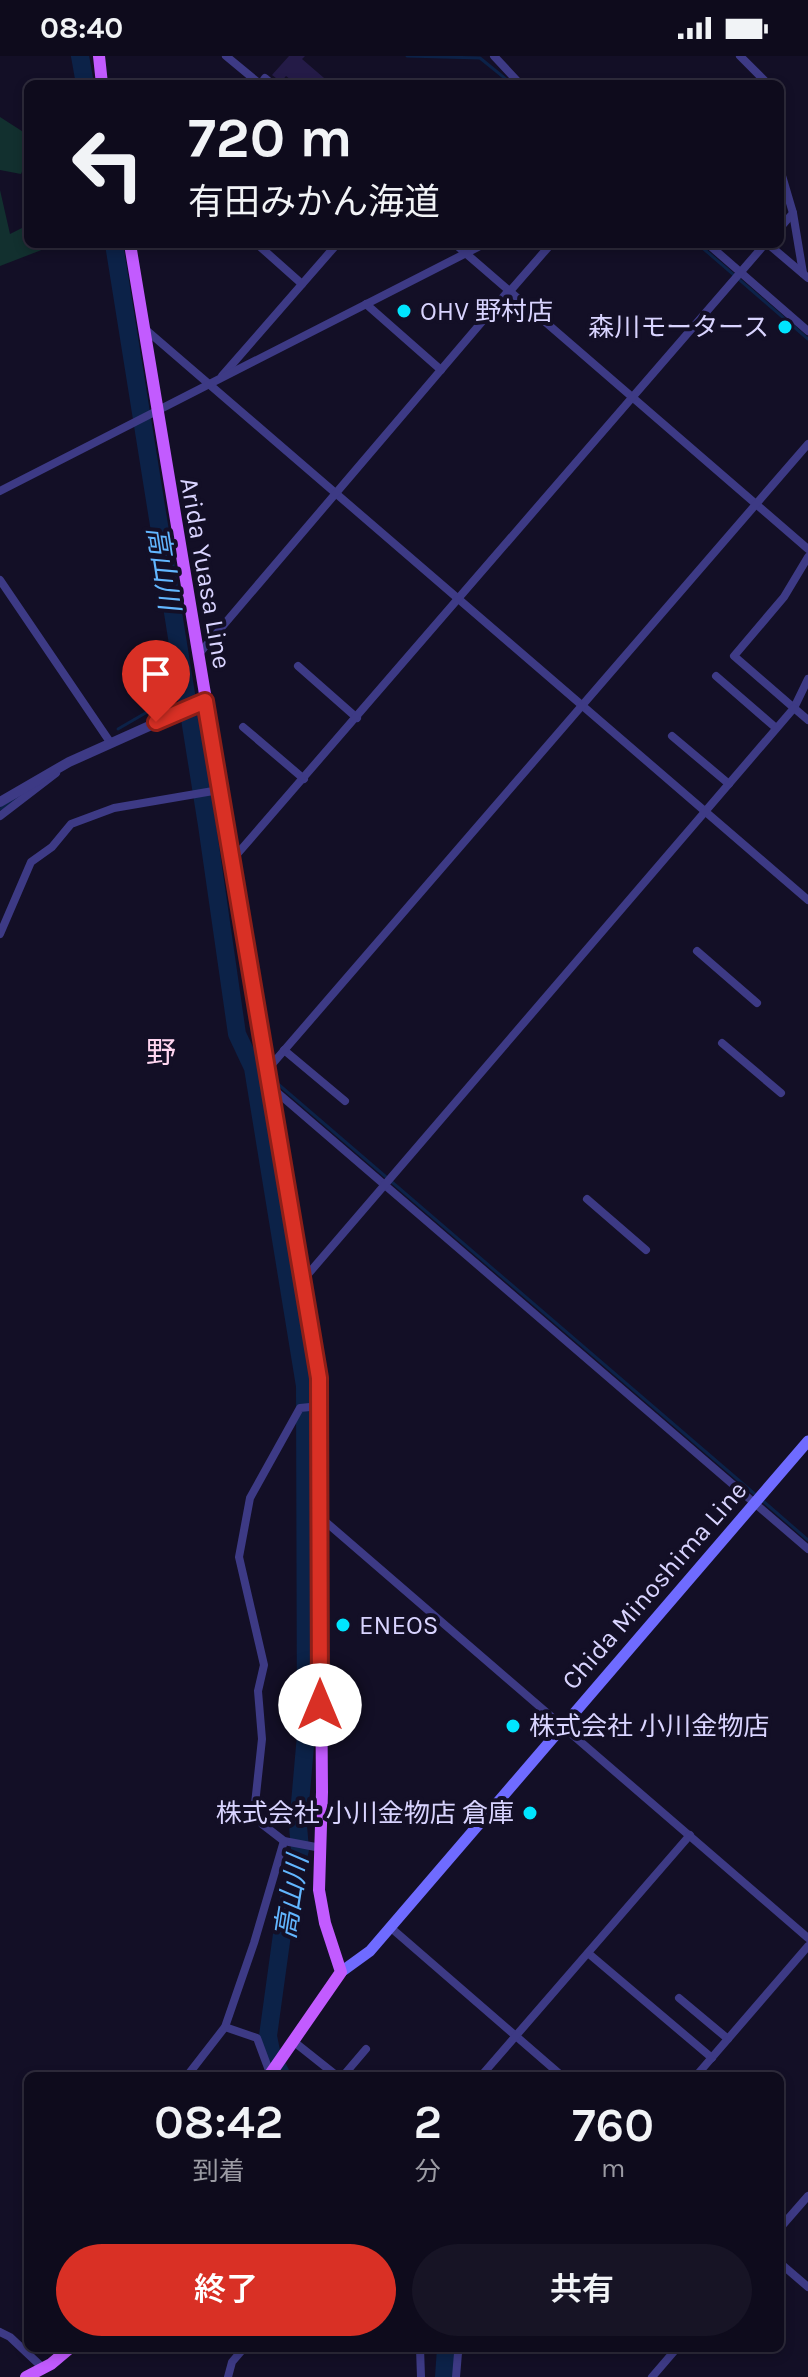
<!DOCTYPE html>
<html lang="ja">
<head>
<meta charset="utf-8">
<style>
	body { margin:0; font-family:Karla,"Noto Sans JP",sans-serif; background:#171425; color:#f1f3f6; height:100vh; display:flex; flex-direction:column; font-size:30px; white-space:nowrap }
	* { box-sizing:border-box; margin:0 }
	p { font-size:26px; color:#9b9ba3 }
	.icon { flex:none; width:44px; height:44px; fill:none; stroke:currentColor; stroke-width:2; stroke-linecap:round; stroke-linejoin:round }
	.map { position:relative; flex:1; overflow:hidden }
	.panel { position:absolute; left:24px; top:2016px; width:760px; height:280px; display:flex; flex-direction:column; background:#0e0b1c; border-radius:12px; box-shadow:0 4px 12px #0003,0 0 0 2px #2e2b3b }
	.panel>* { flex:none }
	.guide { position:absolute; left:24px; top:24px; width:760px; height:168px; border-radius:12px; box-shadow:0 4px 12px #0003,0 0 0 2px #2e2b3b; background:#0e0b1c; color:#f1f3f6; overflow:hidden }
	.pin { position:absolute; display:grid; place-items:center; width:68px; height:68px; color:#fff; margin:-82px -34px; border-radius:50% 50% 50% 0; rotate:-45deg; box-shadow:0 0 8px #0007 }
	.pin .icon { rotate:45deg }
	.me { position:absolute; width:88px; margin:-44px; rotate:0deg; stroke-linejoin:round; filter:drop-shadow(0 0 6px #0008) }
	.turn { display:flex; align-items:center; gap:28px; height:168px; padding:0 32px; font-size:36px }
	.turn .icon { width:104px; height:104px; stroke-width:2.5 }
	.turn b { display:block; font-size:56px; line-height:68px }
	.eta { display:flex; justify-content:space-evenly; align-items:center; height:136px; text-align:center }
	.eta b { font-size:48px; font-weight:600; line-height:56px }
	.button { display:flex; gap:16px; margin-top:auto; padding:16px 32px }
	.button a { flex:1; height:92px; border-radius:48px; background:#d93025; color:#fff; font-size:32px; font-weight:600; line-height:92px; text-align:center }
	.button a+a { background:#171425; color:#f1f3f6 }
	.status { display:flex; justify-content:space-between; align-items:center; height:56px; padding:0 40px; background:#0e0b1c; direction:ltr }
	.status svg { height:22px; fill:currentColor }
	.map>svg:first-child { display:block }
	.green { fill:#12302f }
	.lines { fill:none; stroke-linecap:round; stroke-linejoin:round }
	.stream { stroke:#0c2248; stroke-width:3 }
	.river { stroke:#0c2248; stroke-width:18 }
	.building { fill:#241b47 }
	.minor { stroke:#3d3a85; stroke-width:8 }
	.tertiary { stroke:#3d3a85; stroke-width:10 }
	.secondary { stroke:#6f6bff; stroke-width:11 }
	.primary { stroke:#c25bff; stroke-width:12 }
	.route-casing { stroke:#8d1f18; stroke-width:20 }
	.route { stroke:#d93025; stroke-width:14 }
	.poi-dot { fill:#00e5ff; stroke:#130f26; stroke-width:3 }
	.labels { text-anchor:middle; stroke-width:8; stroke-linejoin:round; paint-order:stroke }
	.poi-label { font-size:26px; fill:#d9d4ff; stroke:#130f26; text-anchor:start }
	.street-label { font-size:26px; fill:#d9d4ff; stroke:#130f26 }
	.water-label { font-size:28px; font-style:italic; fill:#62b6ff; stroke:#130f26 }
	.quarter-label { font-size:30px; fill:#ffd6f0; stroke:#130f26 }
</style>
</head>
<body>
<div class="status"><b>08:40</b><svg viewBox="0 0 49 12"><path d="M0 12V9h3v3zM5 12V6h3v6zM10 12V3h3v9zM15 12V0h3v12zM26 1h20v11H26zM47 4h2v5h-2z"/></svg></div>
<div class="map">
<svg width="808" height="2321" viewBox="0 0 808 2321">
	<rect width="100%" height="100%" fill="#130f26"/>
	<g class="green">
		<polygon points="0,61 28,79 28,101 21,118 0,114"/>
		<polygon points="0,134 10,178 28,169 28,188 57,188 0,210"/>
	</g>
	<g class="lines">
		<g class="stream">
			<polyline points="407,0 480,2 512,28"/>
			<polyline points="698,188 808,283"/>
			<polyline points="118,673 185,634"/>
			<polyline points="0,753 17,742"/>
			<polyline points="253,1012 258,1016"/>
			<polyline points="278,1028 757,1440"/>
			<polyline points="763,1445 808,1484"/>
		</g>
		<g class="river">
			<polyline points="80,0 85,28"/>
			<polyline points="114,188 207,769 237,978 253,1012 305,1330 306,1679 298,1770 300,1793 283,1871 268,1980 272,2000 282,2020"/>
			<polyline points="444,2321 446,2292"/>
		</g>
	</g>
	<polygon class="building" points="289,0 305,0 302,3 331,28 296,28 286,20 281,26 272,19"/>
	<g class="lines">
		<g class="minor">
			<polyline points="226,0 260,28"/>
			<polyline points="494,0 520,28"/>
			<polyline points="740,0 768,28"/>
			<polyline points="261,28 265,22 272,28"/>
			<polyline points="780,113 793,157 780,172"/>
			<polyline points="793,157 803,217"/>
			<polyline points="257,188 302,228"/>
			<polyline points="455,188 808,493"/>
			<polyline points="708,188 808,275"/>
			<polyline points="768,188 808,222"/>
			<polyline points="510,235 551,188"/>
			<polyline points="366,248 441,314"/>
			<polyline points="145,273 808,844"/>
			<polyline points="222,320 337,188"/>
			<polyline points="0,435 484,188"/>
			<polyline points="808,501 784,541 734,600 794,652 808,623"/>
			<polyline points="0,524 110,686"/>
			<polyline points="198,599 509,234"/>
			<polyline points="298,610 357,662"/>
			<polyline points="716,620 776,672"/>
			<polyline points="243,671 304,723"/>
			<polyline points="672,680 729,728"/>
			<polyline points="0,760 56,717"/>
			<polyline points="232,804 765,188"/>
			<polyline points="0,878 31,806 52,791 71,768 114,752 219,734"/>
			<polyline points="697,895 757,947"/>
			<polyline points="722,987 781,1037"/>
			<polyline points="284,994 345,1045"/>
			<polyline points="268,1013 808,388"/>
			<polyline points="272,1032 808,1493"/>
			<polyline points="587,1143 646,1194"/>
			<polyline points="303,1224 794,652 808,664"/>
			<polyline points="320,1350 300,1352 250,1442 239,1501 264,1609 258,1635 262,1683 255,1748 262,1768 284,1785 321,1792"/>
			<polyline points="320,1461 808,1882"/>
			<polyline points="390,1871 562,2020"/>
			<polyline points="588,1897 712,2002"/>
			<polyline points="679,1942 728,1983"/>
			<polyline points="225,1971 257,1982 270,2017"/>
			<polyline points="293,1985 337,2020"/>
			<polyline points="187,2020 225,1971 254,1887 284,1785"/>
			<polyline points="343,2020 366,1993"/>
			<polyline points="481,2020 690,1779"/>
			<polyline points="696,2020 808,1890"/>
			<polyline points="780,2172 808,2140"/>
			<polyline points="780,2207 808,2231"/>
			<polyline points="0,2276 10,2281 43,2312"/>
			<polyline points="420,2292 421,2321"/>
			<polyline points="228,2321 232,2306 244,2292"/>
			<polyline points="456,2321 458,2297 462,2292"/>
			<polyline points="652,2321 677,2292"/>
		</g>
		<polyline class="tertiary" points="0,746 69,706 205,645"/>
		<polyline class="secondary" points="341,1916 370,1895 808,1385"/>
		<g class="primary">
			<polyline points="99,0 102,28"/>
			<polyline points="130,188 319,1322 322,1736 319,1834 325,1867 341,1916 269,2020"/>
			<polyline points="26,2321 51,2308 70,2292"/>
		</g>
	</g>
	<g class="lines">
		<g class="route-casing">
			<polyline id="route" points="156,666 205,645 319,1322 320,1649"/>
		</g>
		<use href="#route" class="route"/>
	</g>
	<g class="poi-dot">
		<circle cx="404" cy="255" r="8"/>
		<circle cx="785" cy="271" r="8"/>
		<circle cx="343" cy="1569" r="8"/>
		<circle cx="513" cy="1670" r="8"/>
		<circle cx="530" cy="1757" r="8"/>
	</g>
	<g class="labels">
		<g class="poi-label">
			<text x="420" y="264">OHV 野村店</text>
			<text x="769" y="280" text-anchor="end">森川モータース</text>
			<text x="359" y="1578">ENEOS</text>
			<text x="529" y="1679">株式会社 小川金物店</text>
			<text x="514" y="1766" text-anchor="end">株式会社 小川金物店 倉庫</text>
		</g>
		<g class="street-label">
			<text transform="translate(206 517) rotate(80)" y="9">Arida Yuasa Line</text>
			<text transform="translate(654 1529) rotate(-49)" y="9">Chida Minoshima Line</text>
		</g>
		<g class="water-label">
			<text transform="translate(164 512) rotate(81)" y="10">高山川</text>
			<text transform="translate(291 1841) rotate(-81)" y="10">高山川</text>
		</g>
		<g class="quarter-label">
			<text x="161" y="1007">野</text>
		</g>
	</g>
</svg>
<div class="pin" style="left:156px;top:666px;background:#d93025"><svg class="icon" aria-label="arrive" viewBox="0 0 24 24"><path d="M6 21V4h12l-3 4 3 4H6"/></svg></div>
<svg class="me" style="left:320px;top:1649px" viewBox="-20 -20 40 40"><circle r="19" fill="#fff"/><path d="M0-13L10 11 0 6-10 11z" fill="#d93025"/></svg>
<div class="guide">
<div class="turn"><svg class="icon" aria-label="left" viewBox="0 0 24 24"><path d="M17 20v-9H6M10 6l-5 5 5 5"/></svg><div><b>720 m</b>有田みかん海道</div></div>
</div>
<section class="panel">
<div class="eta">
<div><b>08:42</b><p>到着</p></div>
<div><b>2</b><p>分</p></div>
<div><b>760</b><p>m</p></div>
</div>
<div class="button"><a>終了</a><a>共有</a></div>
</section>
</div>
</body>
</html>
